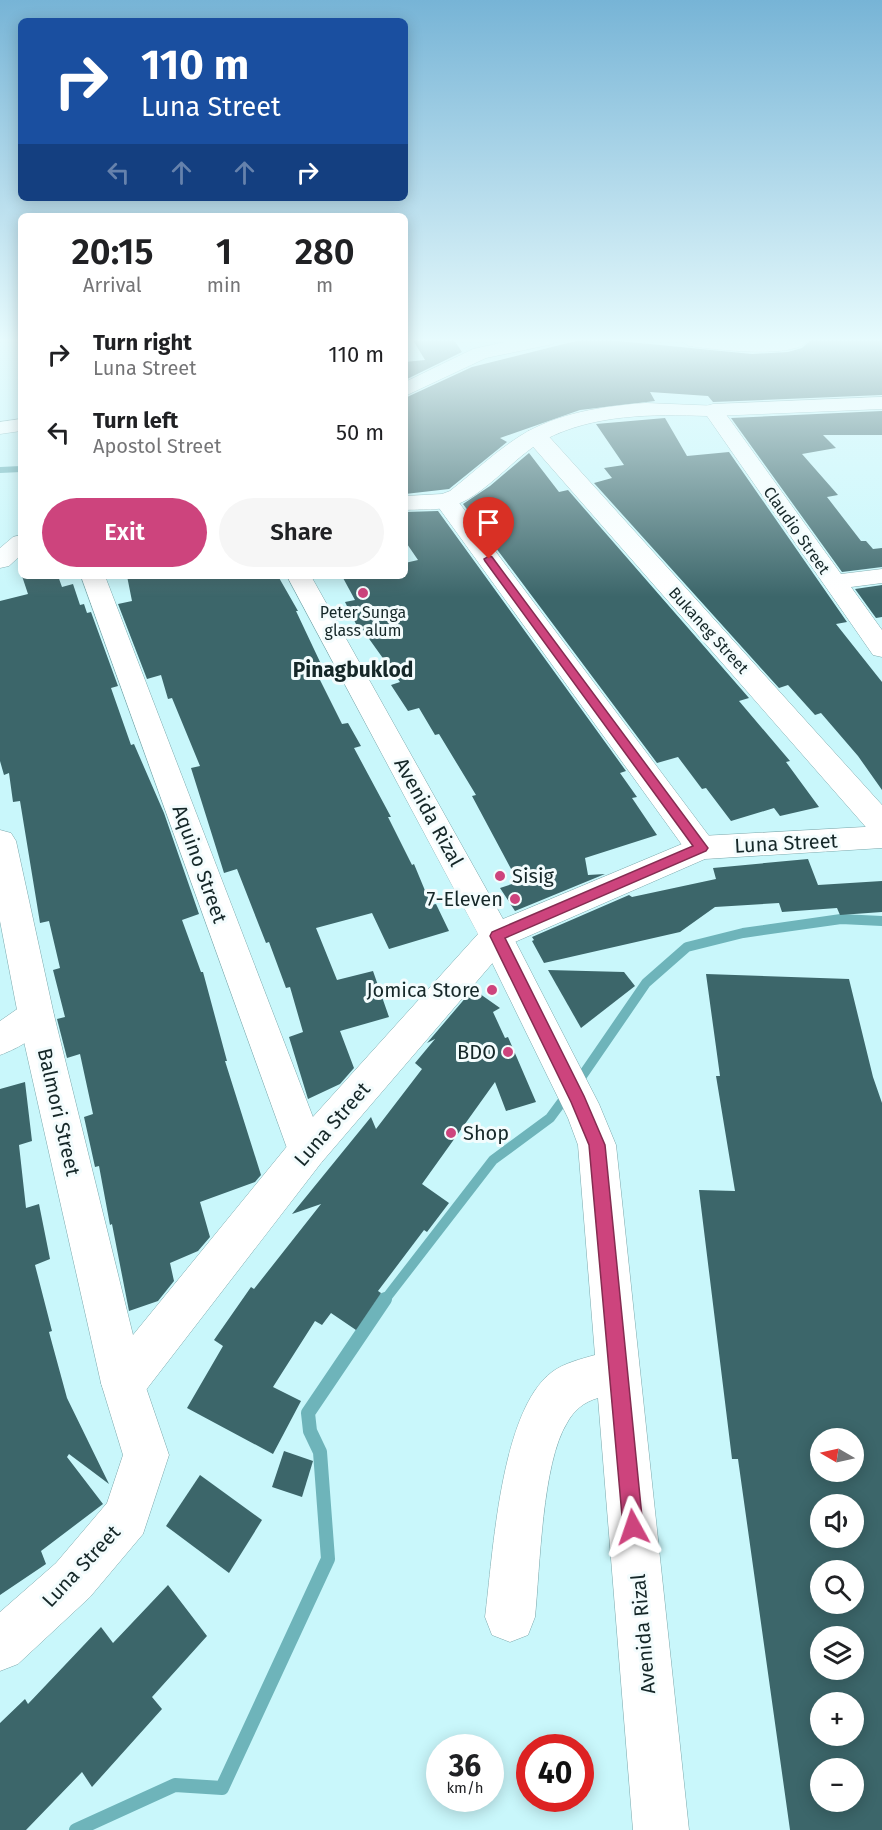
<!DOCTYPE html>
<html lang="en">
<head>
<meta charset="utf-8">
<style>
	body { margin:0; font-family:"Fira Sans",sans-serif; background:#f6f6f6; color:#202124; height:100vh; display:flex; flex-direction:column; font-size:22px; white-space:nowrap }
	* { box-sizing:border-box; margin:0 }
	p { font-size:20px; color:#757577 }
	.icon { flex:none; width:33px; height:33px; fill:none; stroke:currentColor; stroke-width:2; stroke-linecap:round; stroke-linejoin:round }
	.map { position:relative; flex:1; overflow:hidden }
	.sheet { position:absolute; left:18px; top:213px; width:390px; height:366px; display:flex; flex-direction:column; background:#fff; border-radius:9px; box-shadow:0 3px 15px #0003 }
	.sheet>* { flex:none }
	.hud { position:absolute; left:18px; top:18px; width:390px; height:183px; border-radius:9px; box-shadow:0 3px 15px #0003; background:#1a4fa0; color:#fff; overflow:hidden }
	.needle { width:39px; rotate:279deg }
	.buttons { position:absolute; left:810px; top:1428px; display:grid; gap:12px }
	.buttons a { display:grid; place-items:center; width:54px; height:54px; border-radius:50%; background:#fff; box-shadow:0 3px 15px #0003; font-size:30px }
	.speed { position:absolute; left:426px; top:1734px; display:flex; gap:12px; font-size:30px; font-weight:700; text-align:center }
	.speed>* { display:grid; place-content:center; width:78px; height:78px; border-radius:50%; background:#fff; box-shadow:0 3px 15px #0003; line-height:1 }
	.speed small { font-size:15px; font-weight:400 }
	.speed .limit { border:9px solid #d22; background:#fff; color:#111 }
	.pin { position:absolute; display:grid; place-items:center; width:51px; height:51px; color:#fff; margin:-62px -26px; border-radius:50% 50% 50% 0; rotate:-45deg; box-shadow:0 0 6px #0007 }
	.pin .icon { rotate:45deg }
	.me { position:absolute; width:66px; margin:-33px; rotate:355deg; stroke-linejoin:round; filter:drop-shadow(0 0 4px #0008) }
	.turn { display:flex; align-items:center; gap:21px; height:126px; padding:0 24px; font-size:27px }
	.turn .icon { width:78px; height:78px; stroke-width:2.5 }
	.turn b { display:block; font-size:42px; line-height:51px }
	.lanes { display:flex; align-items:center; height:57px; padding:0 24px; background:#0003; justify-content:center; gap:30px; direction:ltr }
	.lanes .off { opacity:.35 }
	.eta { display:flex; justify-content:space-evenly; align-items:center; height:102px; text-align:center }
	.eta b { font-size:36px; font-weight:600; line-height:42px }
	.primary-button { display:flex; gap:12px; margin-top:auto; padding:12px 24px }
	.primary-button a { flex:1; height:69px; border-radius:36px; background:#cd447d; color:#fff; font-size:24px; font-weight:600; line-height:69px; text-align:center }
	.primary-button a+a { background:#f6f6f6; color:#202124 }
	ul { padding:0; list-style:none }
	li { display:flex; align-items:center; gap:18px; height:78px; padding:0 24px }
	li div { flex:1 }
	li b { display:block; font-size:22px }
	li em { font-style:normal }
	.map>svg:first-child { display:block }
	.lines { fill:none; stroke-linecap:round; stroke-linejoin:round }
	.stream-far2 { stroke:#6eb4ba; stroke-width:6 }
	.stream-far1 { stroke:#6eb4ba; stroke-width:10 }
	.stream { stroke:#6eb4ba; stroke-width:14 }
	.building { fill:#3c666a; fill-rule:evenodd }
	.minor-casing { stroke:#7ca8ac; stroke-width:1 }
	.major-casing { stroke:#7ca8ac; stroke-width:1 }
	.minor { fill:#fff; fill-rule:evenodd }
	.major { fill:#fff; fill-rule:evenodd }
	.route { fill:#cd447d; stroke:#852c51; stroke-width:1.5 }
	.poi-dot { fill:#cd447d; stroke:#f3fcfd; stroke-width:2 }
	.labels { text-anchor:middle; stroke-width:6; stroke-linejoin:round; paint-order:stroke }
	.far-street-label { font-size:16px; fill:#152728; stroke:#f3fcfd }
	.far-poi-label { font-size:16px; fill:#152728; stroke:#f3fcfd }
	.street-label { font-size:20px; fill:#152728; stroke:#f3fcfd }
	.poi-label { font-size:20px; fill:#152728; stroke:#f3fcfd; text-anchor:end }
	.neighbourhood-label { font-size:21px; font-weight:bold; fill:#152728; stroke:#f3fcfd }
</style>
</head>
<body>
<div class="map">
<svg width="882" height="1830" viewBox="0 0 882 1830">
	<rect width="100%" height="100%" fill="#c9f7fb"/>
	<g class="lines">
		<polyline class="stream-far2" points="0,470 21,469"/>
		<g class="stream-far1">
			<polyline points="578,1082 646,983 687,947 743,933 841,919 882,921"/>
			<polyline points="384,1301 493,1160 550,1118 567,1095"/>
		</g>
		<polyline class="stream" points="76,1830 175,1785 222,1788 328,1559 320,1452 310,1431 308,1413 385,1299"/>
	</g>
	<g class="building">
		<polygon points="413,340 454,340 462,352 405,380 405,362 425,360"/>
		<polygon points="580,340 609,340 752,354 788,352 802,348 811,340 882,340 882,395 713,402 708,396 650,392 655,401 580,410 500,438 507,442 449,489 405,494 405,398 472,367"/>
		<polygon points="882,411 882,435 823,435 836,448 802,454 838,495 827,497 861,541 866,541 873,549 882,548 882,567 842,572 731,418"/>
		<polygon points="665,418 687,456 729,452 847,622 836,624 882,682 882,790 858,756 821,713 815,715 788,685 779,688 594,483 612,478 604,468 624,465 596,424"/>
		<polygon points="529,453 559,492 568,490 749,698 739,701 790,761 786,762 819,807 780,816 774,808 731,821 706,788 702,789 678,757 657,763 463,504 490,486"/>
		<polygon points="438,511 626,771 620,773 637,797 632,798 657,835 585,858 588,875 605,874 515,911 500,888 518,882 472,796 476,795 439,734 435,735 419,708 408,711 391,685 400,682 362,629 359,630 345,602 355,600 342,576 405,576 405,563 418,560 405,541 405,512"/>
		<polygon points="22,576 58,576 62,587 73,584 80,605 84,604 87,613 91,612 118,686 111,688 131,745 134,744 164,813 199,914 182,920 201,972 203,972 227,1061 225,1061 261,1175 255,1182 200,1202 210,1237 198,1251 170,1263 174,1281 158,1301 129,1311 112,1224 110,1225 99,1166 95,1167 84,1117 93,1114 80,1054 67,1058 57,1019 65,1017 53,970 60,968 49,921 40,923 20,801 13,802 9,773 4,775 0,761 0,601 28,594"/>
		<polygon points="127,576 278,576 298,611 296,611 321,664 313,666 342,724 348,723 361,746 354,748 391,817 388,817 412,865 414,864 431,905 436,904 449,931 389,949 372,913 316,928 337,980 373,971 389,1017 340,1031 354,1068 340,1084 308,1099 289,1037 303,1032 290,987 286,988 269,942 266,943 237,869 224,873 191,768 200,766 172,698 168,699 161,675 147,679 118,604 132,601"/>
		<polygon points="882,585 882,617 876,618 855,589"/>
		<polygon points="808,859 818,885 882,881 882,912 840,915 837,908 782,912 779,903 715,907 680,932 544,963 532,941 534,940 532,937 629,895 632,897 716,879 713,868"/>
		<polygon points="548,970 624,972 635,986 581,1028"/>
		<path d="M706,974l143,5 24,98 9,26v727h-92l-52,-371h-6l-33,-269 36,1 -19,-115h4zM820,1438h34v34h-34zM820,1504h34v34h-34zM820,1570h34v34h-34zM820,1636h34v34h-34zM820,1702h34v34h-34zM820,1768h34v34h-34z"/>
		<polygon points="473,989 500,1008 493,1012 505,1038 508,1037 536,1102 506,1111 495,1082 422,1184 449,1203 427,1232 424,1230 378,1291 381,1293 356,1330 331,1313 322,1325 315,1321 273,1387 301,1401 273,1454 187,1408 223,1346 214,1340 251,1287 254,1289 321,1204 292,1214 371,1117 376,1129 422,1069 415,1063 435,1039 427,1043"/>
		<polygon points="25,1082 32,1141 19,1145 26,1208 39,1204 50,1259 35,1265 52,1331 49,1332 67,1398 109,1484 69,1454 67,1457 103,1504 41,1551 46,1564 0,1595 0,1089"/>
		<polygon points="284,1451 313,1461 302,1497 272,1487"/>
		<polygon points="200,1475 262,1520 229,1573 166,1526"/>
		<polygon points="168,1585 207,1636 152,1697 162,1709 92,1787 82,1772 26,1830 0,1830 0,1723 25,1699 28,1704 101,1627 113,1643"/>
	</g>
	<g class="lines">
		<g class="minor-casing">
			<g id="minor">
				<polygon points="515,340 555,340 553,344 486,358 405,396 405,382 473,349"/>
				<path d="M680,340h129c-14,20 -97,9 -120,6z"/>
				<polygon points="882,397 882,409 713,416 706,414 703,410 706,406 713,404"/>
				<polygon points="21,419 21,431 0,434 0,422"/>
				<polygon points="536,430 544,431 882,805 882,836 871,833 528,441 525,436 528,431"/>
				<polygon points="446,494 454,496 712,840 717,848 712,856 701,860 690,856 434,501 438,496"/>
				<polygon points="81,576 105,576 326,1151 321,1163 307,1169 293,1163 288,1151"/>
				<path d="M496,923l12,4 91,177 17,41 73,685h-56l-35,-432c-14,4 -24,12 -31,25 -25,40 -27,145 -32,194l-7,18 -18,7 -18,-7 -7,-18c8,-62 15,-206 67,-245 12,-9 29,-13 43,-17l-17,-210 -10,-27 -89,-182 5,-9z"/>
				<path d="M36,1000l13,5 5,10c-10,19 -35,33 -54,40v-34l23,-16z"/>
				<polygon points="123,1361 139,1367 169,1455 143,1534 90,1597 18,1664 0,1671 0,1612 56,1563 107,1503 123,1455 101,1383 107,1367"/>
			</g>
		</g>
		<g class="major-casing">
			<g id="major">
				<path d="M646,403l74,3 121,168 41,-5v14l-31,4 31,43v27l-9,-2 -166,-239c-55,-2 -113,-2 -163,24 -30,17 -59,55 -89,65 -15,6 -34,4 -50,5v-14l37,-2 8,-3c23,-18 45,-39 70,-55 37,-23 83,-30 126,-33z"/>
				<polygon points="21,535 21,555 9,566 0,568 0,548 13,537"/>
				<polygon points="287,576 311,576 503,919 701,836 882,826 882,848 705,859 508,945 321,1163 139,1399 123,1405 107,1399 101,1383 18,1015 0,921 0,830 11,833 16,841 54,1015 133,1335 293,1139 478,934"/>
			</g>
		</g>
		<use href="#minor" class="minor"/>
		<use href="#major" class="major"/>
	</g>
	<linearGradient id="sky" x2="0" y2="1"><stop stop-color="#77b4d6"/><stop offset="0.57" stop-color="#e7fbfd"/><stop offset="1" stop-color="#e7fbfd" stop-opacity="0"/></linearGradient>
	<rect width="882" height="597" fill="url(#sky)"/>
	<polygon class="route" points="489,556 492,557 708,848 706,851 505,938 584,1096 605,1145 643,1527 640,1534 633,1537 626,1534 623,1527 589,1145 571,1102 490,936 492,932 693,846 485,561 484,559"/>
	<g class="poi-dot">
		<circle cx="363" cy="593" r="6"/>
		<circle cx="500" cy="876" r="6"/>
		<circle cx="515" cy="899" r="6"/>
		<circle cx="492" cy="990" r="6"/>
		<circle cx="508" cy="1052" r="6"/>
		<circle cx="451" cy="1133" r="6"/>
	</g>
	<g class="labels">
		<g class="far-street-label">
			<text transform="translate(797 530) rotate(55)" y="6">Claudio Street</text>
			<text transform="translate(709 630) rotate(48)" y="6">Bukaneg Street</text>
		</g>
		<g class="far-poi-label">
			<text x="363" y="618">Peter Sunga<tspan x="363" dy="18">glass alum</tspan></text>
		</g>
		<g class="street-label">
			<text transform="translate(429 812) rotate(61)" y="7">Avenida Rizal</text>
			<text transform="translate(786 843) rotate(-3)" y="7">Luna Street</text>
			<text transform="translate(200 864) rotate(70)" y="7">Aquino Street</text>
			<text transform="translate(59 1112) rotate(77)" y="7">Balmori Street</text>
			<text transform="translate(332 1124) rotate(-49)" y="7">Luna Street</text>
			<text transform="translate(81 1566) rotate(-47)" y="7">Luna Street</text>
			<text transform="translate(643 1634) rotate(-95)" y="7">Avenida Rizal</text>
		</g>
		<g class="poi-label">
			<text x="512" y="883" text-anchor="start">Sisig</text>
			<text x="503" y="906">7-Eleven</text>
			<text x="480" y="997">Jomica Store</text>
			<text x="496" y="1059">BDO</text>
			<text x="463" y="1140" text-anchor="start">Shop</text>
		</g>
		<g class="neighbourhood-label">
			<text x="353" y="677">Pinagbuklod</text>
		</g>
	</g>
</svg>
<div class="buttons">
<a><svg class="needle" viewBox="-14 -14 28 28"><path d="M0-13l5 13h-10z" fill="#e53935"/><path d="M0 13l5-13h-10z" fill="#757577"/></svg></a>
<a><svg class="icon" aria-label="sound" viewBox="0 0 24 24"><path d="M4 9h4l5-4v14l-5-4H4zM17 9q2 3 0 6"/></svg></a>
<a><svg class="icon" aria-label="search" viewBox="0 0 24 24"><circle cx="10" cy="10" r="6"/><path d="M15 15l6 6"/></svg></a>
<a><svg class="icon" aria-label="layers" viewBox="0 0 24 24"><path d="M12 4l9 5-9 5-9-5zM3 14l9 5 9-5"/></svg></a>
<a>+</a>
<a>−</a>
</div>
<div class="speed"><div>36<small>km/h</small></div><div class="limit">40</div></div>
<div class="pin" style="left:489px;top:559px;background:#d93025"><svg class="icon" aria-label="arrive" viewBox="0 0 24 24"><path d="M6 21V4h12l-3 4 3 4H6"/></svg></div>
<svg class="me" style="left:633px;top:1527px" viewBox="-20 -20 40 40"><path d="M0-17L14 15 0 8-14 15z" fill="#cd447d" stroke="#fff" stroke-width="4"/></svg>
<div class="hud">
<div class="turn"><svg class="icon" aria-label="right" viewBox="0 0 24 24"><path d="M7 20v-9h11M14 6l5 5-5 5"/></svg><div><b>110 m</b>Luna Street</div></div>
<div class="lanes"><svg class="icon off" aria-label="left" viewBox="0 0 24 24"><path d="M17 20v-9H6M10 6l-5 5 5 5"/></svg><svg class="icon off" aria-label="ahead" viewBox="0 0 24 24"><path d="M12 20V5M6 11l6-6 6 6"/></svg><svg class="icon off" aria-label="ahead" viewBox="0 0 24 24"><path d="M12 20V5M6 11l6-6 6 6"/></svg><svg class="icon" aria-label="right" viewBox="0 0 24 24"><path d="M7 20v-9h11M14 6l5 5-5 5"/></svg></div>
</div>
<section class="sheet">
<div class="eta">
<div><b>20:15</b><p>Arrival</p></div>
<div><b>1</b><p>min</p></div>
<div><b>280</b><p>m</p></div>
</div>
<ul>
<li><svg class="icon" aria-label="right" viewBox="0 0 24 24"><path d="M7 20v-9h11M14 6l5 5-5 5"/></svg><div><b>Turn right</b><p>Luna Street</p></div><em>110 m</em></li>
<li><svg class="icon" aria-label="left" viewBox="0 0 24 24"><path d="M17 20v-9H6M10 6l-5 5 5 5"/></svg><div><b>Turn left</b><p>Apostol Street</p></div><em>50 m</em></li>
</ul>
<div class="primary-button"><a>Exit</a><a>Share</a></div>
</section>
</div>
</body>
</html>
